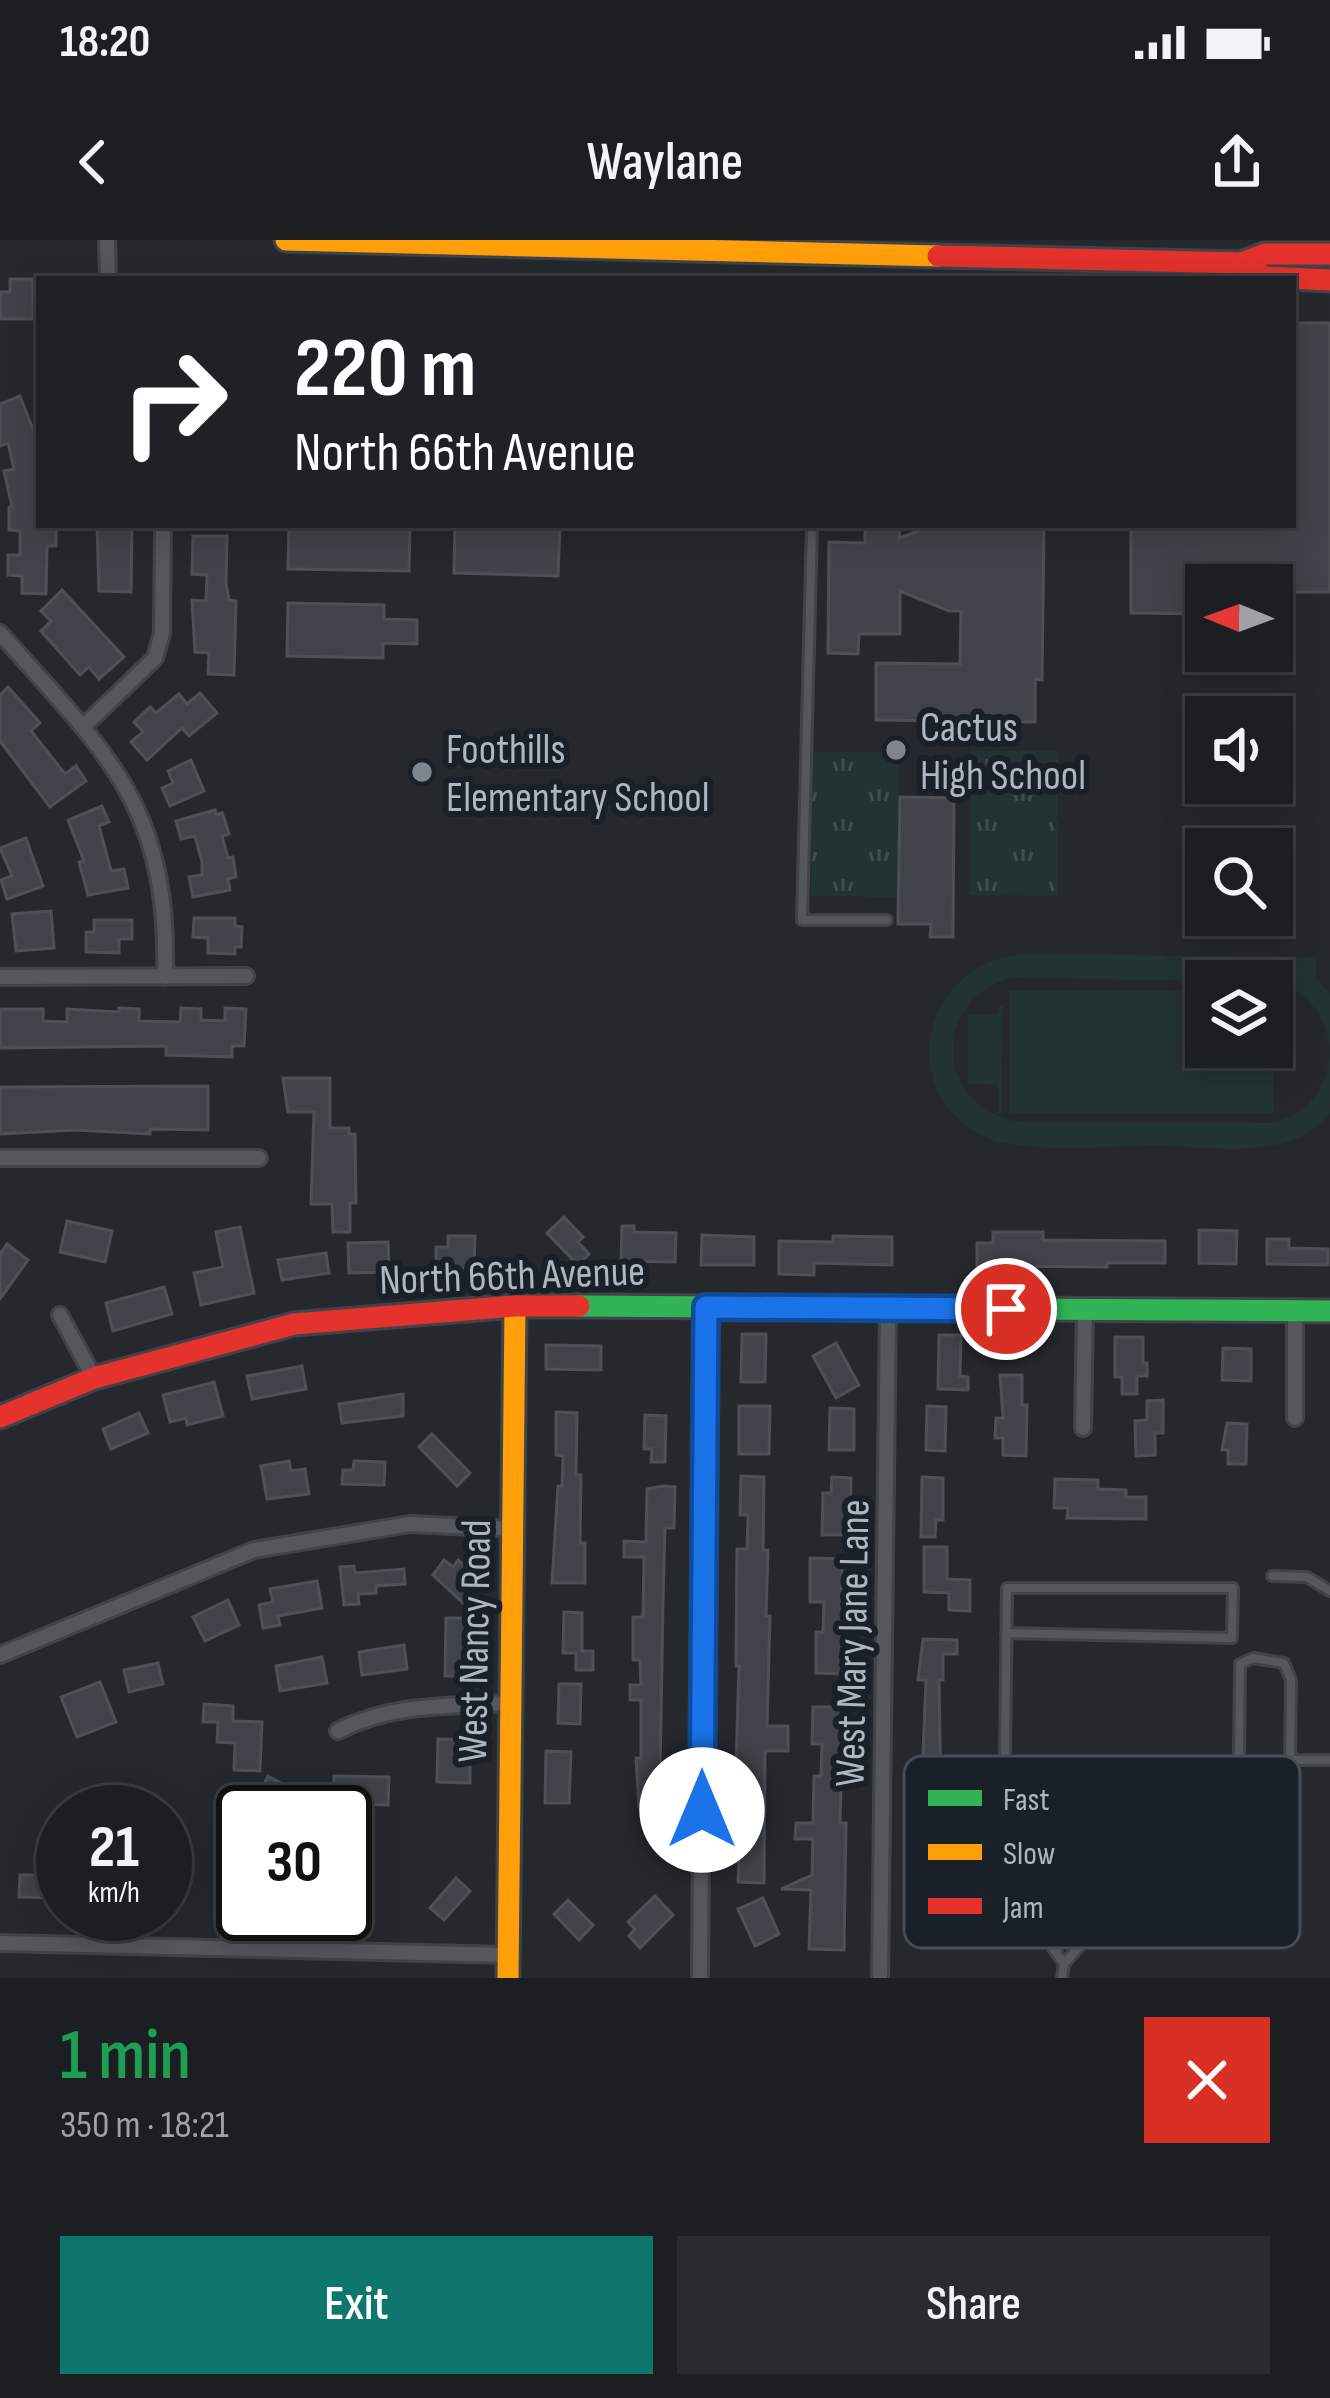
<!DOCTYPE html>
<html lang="en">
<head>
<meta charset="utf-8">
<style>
	body { margin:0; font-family:"Sofia Sans Condensed",sans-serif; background:#292c2f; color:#f1f3f6; height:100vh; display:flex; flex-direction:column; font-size:45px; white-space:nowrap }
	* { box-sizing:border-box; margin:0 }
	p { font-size:39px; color:#a0a2a5 }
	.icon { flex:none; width:66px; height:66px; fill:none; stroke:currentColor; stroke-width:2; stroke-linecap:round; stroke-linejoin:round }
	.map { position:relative; height:1738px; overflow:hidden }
	.details { display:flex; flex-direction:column; background:#1c1f22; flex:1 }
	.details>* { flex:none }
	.top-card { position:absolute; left:36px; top:36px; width:1260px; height:252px; border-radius:0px; box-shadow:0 6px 30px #0003,0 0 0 3px #3a3d40; background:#202124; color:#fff; overflow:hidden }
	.needle { width:78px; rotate:271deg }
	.fabs { position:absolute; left:1185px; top:324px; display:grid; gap:24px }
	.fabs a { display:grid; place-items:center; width:108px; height:108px; border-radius:0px; background:#1c1f22; box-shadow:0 6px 30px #0003,0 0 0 3px #3a3d40; font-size:60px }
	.speed { position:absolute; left:36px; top:1545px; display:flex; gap:24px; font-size:60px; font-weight:700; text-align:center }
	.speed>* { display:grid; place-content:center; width:156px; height:156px; border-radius:50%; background:#1c1f22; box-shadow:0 6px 30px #0003,0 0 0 3px #3a3d40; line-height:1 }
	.speed small { font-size:30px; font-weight:400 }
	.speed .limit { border:6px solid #111; border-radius:18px; background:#fff; color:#111 }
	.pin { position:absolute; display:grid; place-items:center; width:102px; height:102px; color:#fff; margin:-51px; border:6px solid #fff; border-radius:50%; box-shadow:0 3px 12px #0007 }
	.me { position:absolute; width:132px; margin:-66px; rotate:0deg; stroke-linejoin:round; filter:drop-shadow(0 0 9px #0008) }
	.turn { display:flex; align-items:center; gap:42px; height:252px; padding:0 60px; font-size:54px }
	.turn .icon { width:156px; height:156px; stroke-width:2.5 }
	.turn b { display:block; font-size:84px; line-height:102px }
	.round { display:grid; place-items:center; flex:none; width:126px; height:126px; border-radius:0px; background:#292c2f }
	.overview { display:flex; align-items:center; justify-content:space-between; height:204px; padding:0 60px }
	h1 { font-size:72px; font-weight:600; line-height:90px; color:#1e9e55 }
	.action { display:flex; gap:24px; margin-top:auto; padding:24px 60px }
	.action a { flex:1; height:138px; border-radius:0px; background:#0f766e; color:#fff; font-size:48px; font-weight:600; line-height:138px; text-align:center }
	.action a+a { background:#292c2f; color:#f1f3f6 }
	.status { display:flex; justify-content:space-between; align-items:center; height:84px; padding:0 60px; background:#1c1f22; direction:ltr }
	.status svg { height:33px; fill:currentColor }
	header { display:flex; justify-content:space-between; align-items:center; height:156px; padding:0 60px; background:#1c1f22; font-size:54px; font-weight:600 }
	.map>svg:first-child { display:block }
	.green { fill:#233233 }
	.park { fill:url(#park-tufts) }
	.building { fill:#40444a; stroke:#4d5156; stroke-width:3 }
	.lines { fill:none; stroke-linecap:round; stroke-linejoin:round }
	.lane-casing { stroke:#404448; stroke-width:14 }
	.street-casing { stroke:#404448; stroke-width:20 }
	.fast-casing { stroke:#404448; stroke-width:27 }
	.slow-casing { stroke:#404448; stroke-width:27 }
	.jam-casing { stroke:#404448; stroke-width:27 }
	.lane { stroke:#54585d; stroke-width:8 }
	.street { stroke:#54585d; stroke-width:14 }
	.fast { stroke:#30b455; stroke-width:21 }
	.slow { stroke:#ff9f0a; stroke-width:21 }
	.jam { stroke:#e5322d; stroke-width:21 }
	.route-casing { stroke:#114b97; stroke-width:30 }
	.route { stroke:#1a73e8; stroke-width:21 }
	.poi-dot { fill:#7e858d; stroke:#1a2028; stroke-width:4.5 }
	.labels { text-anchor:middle; stroke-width:12; stroke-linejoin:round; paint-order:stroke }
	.poi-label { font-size:42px; fill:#aeb6c0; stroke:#1a2028; text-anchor:start }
	.street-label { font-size:42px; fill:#aeb6c0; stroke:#1a2028 }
	.key { fill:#1a2028; stroke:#464d56; stroke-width:3 }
	.key-label { font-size:33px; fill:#aeb6c0 }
</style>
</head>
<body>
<div class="status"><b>18:20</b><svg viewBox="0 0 49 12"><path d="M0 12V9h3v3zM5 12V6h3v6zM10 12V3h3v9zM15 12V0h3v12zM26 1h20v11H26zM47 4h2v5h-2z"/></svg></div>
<header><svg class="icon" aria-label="back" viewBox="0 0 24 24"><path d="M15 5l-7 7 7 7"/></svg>Waylane<svg class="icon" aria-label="share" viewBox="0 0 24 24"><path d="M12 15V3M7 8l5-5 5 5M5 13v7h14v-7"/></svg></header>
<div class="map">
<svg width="1330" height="1738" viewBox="0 0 1330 1738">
	<defs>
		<pattern id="park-tufts" width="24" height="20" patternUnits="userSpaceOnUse" patternTransform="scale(3)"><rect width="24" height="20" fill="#233233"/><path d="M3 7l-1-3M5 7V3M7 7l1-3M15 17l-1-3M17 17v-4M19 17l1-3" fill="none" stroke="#404d4f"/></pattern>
	</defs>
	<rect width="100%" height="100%" fill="#25292e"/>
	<g class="green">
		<path d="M1022,714l294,3v22l14,14v58c-2,-34 -22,-59 -56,-69l-263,-4c-83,23 -75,135 11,144l251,1c33,-9 52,-32 57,-66v57c-15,16 -32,27 -54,31 -38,8 -81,1 -119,1 -48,0 -99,6 -146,-2 -12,-1 -24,-5 -35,-12 -83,-50 -48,-170 46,-178z"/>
		<polygon points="1010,751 1206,751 1206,807 1272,807 1273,751 1273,873 1010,873"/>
		<polygon points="999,766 1003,766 1001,873 998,873 998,845 968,844 968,774 999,774"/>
	</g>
	<g class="park">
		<polygon points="971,511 1058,511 1057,656 970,655"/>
		<polygon points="812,512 899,512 898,657 811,656"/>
	</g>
	<g class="building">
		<polygon points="10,39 33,39 33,79 0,79 0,52 10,52"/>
		<polygon points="1293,83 1330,83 1330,352 1272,352 1272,345 1206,345 1206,374 1131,373 1131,285 1293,285"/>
		<polygon points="20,156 39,205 39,285 56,285 56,306 47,306 46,354 22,353 22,336 8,335 8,315 20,315 20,291 9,290 9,267 12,267 4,231 14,229 8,203 0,206 0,164"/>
		<polygon points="97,285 132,285 131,352 99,351"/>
		<polygon points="289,285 410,285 409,331 288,329"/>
		<polygon points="455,285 560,285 558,336 454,333"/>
		<polygon points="865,285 900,285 899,298 934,285 1044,285 1042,440 1035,439 1035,482 876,480 876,423 960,424 961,371 949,371 900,351 900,394 859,394 858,414 828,413 829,302 865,303"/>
		<polygon points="193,296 227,296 226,344 229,360 236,361 234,435 208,434 209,413 195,412 192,360 206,361 207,335 192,334"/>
		<polygon points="62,350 124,417 99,439 89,427 80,435 41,391 51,381 41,371"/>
		<polygon points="288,363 384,365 384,379 417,380 417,404 383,403 383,418 287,416"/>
		<polygon points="8,447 40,483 31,491 65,534 76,526 86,541 50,567 0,501 0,455"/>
		<polygon points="200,453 217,473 189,496 182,488 147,520 131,502 143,492 134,482 150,467 156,473 179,454 187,464"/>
		<polygon points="191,520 204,551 170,566 162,548 173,543 168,531"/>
		<polygon points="900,557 954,558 953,697 930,697 931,684 898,684"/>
		<polygon points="102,566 109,582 99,586 111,631 124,629 128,648 88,655 79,622 84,621 68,580"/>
		<polygon points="215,570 216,575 222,573 225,581 229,594 222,596 228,618 233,617 236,637 228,639 230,650 193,657 189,637 202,635 202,622 195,596 181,599 176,581"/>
		<polygon points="26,598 43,646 7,659 1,640 12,636 0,608"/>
		<polygon points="51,671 54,708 16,711 12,674"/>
		<polygon points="194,678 235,678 235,686 242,687 241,707 235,707 235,714 208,713 208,698 193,697"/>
		<polygon points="94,680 132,680 132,699 119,699 119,713 86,712 86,692 94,692"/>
		<polygon points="119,768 139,769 139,781 180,782 181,768 201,769 201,780 225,781 225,768 246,769 244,806 232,806 232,817 166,815 166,806 0,808 0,769 43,769 43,781 67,782 67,769 119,772"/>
		<polygon points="283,838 330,838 330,888 349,888 349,894 355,894 356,963 350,963 350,992 333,992 332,964 311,964 314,872 288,872"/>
		<polygon points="208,846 208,890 150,889 150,894 74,890 0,894 0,847"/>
		<polygon points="564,977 583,997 578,1002 589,1014 578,1025 547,993"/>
		<polygon points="67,981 112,991 105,1022 60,1012"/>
		<polygon points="622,986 634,986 634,992 676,993 675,1022 621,1021"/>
		<polygon points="240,987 254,1053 201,1065 194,1033 223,1027 216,992"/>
		<polygon points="1199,990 1237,991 1236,1024 1199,1023"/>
		<polygon points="993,992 1043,992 1043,1000 1165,1001 1165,1023 1107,1023 1107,1027 977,1026 977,1003 993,1003"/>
		<polygon points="702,995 754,997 754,1025 701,1025"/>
		<polygon points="448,996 475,996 474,1028 436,1028 436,1007 448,1007"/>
		<polygon points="833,996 892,997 892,1025 814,1023 814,1035 779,1034 779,1001 833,1002"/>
		<polygon points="1267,999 1289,999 1289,1008 1328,1009 1328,1025 1267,1024"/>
		<polygon points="388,1002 389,1032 349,1033 348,1003"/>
		<polygon points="7,1004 28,1020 0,1059 0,1014"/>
		<polygon points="326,1013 329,1033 282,1040 278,1020"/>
		<polygon points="164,1047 172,1074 113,1091 106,1063"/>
		<polygon points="742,1094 766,1094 765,1142 741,1142"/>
		<polygon points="939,1095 961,1095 960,1136 968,1137 968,1150 938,1149"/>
		<polygon points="1115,1097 1143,1097 1143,1123 1147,1123 1147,1136 1137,1136 1137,1154 1122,1154 1122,1137 1115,1137"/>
		<polygon points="836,1103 859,1145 836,1158 813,1116"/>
		<polygon points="546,1105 601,1106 601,1130 546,1129"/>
		<polygon points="1223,1108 1251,1109 1251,1141 1222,1140"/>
		<polygon points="302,1126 306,1149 252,1159 247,1136"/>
		<polygon points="1000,1135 1022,1135 1022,1165 1027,1165 1026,1216 1003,1215 1003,1198 995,1198 996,1178 1003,1178"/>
		<polygon points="214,1142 223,1176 187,1185 186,1178 170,1182 163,1155"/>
		<polygon points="403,1154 403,1176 342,1183 339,1164"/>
		<polygon points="1163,1160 1163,1193 1155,1193 1155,1215 1136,1216 1135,1181 1147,1180 1147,1161"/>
		<polygon points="739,1166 770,1166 769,1214 739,1214"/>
		<polygon points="927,1166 946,1167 945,1211 926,1210"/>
		<polygon points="830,1168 854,1169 854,1210 829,1210"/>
		<polygon points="556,1172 577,1173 576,1235 581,1235 580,1303 585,1303 585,1343 552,1343 558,1246 562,1246 563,1216 556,1215"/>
		<polygon points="139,1173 148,1193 111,1209 103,1189"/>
		<polygon points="645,1175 666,1176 665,1222 651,1222 652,1209 644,1209"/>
		<polygon points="1227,1183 1247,1184 1246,1224 1228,1224 1228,1210 1222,1210"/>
		<polygon points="432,1194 470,1233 457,1246 419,1207"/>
		<polygon points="289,1221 291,1231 305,1229 309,1254 267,1259 261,1226"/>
		<polygon points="354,1221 385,1222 384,1245 342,1244 343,1230 353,1230"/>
		<polygon points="741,1236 764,1237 763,1310 768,1310 766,1376 770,1376 767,1486 788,1486 788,1511 765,1511 764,1643 738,1642 742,1559 735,1559 739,1426 736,1426 737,1309 747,1309 748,1275 740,1275"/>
		<polygon points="832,1237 851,1238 850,1295 822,1295 823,1253 831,1253"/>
		<polygon points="922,1237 943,1238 943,1280 936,1280 935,1297 921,1297"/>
		<polygon points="1055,1239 1098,1240 1098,1249 1126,1250 1126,1257 1146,1257 1146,1279 1067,1278 1068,1268 1054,1268"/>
		<polygon points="663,1246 675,1247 674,1288 665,1288 663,1361 660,1537 668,1537 668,1554 660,1554 660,1568 639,1567 636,1518 641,1518 641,1460 630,1460 630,1445 641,1445 640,1420 633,1420 633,1377 643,1377 644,1317 624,1317 624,1301 646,1302 647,1249"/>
		<polygon points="924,1307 947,1307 947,1339 970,1340 970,1371 949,1370 949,1353 924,1352"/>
		<polygon points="810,1318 842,1319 841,1391 848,1392 847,1434 816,1433 816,1392 823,1392 824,1362 810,1362"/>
		<polygon points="444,1320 453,1327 458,1320 473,1331 466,1343 473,1348 463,1363 433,1335"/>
		<polygon points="354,1326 355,1333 404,1329 405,1344 376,1346 376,1353 358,1354 359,1364 344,1365 340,1327"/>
		<polygon points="317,1341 322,1368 278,1376 280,1385 263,1388 259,1365 273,1362 270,1349"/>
		<polygon points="228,1360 239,1385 205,1401 193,1377"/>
		<polygon points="564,1372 582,1373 582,1411 593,1411 593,1430 576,1430 576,1413 563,1413"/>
		<polygon points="446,1378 471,1378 471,1400 479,1401 478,1436 445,1436"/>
		<polygon points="923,1399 957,1400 957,1414 943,1414 943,1440 939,1440 941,1563 921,1563 926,1440 918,1440"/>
		<polygon points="404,1405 407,1429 362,1435 359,1412"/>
		<polygon points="322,1417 327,1443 280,1451 276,1426"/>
		<polygon points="158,1423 163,1444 129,1452 124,1430"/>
		<polygon points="100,1442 116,1482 77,1497 61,1457"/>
		<polygon points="559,1444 581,1444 580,1484 558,1483"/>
		<polygon points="204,1464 233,1466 233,1481 262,1482 260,1531 234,1530 235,1503 217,1502 218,1482 203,1482"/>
		<polygon points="813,1467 843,1467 840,1583 846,1583 844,1710 809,1709 811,1650 781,1649 812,1635 813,1599 795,1599 796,1583 813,1583 814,1536 821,1536 822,1504 812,1504"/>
		<polygon points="438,1499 470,1500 470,1543 437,1542"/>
		<polygon points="546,1511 571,1512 569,1563 545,1563"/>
		<polygon points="268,1536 301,1554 291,1572 259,1554"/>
		<polygon points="334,1536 389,1537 388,1565 355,1564 355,1572 333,1572"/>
		<polygon points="39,1629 63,1629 63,1658 19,1657 20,1635 39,1635"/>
		<polygon points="456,1638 470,1651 444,1680 430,1668"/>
		<polygon points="655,1656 673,1675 640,1708 629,1696 635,1689 628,1682"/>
		<polygon points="763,1658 779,1694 755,1706 738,1669"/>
		<polygon points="568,1660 593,1685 579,1700 554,1674"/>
	</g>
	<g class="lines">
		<g class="lane-casing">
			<g id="lane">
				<polyline points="812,285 802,680 887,680"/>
				<polyline points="1272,1336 1307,1337 1330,1351"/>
				<polyline points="1006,1393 1232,1398 1233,1348 1007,1348 1004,1599 1014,1613 1068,1615"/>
				<polyline points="1290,1520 1330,1520"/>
				<path d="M1064,1724l-11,-16 3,-62 13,-17 -1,-14c71,0 142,1 213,2l8,-9 2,-168 -7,-17 -31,-5 -13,6 -2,193"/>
				<polyline points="1062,1738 1064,1724 1078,1708 1081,1645 1069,1629"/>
			</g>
		</g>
		<g class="street-casing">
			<g id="street">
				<polyline points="107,0 108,39"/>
				<path d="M0,393c106,120 170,172 165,344"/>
				<polyline points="83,487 155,418 162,393 163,285"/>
				<polyline points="0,737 246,736"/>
				<polyline points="0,918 259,918"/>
				<polyline points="60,1075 94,1138"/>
				<polyline points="1295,1178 1295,1070"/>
				<polyline points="1083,1188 1085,1069"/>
				<polyline points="0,1415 254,1310 410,1284 516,1289"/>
				<path d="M338,1491c54,-28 112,-25 171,-28"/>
				<polyline points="0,1703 508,1715"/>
				<polyline points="700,1738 705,1067"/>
				<polyline points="880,1738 888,1068"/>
			</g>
		</g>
		<g class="fast-casing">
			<polyline id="fast" points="579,1066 1330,1071"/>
		</g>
		<g class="slow-casing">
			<g id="slow">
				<polyline points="286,0 938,16"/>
				<polyline points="508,1738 515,1066"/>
			</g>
		</g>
		<g class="jam-casing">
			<g id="jam">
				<polyline points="938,16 1241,23 1265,14 1330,14"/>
				<polyline points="1241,23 1265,37 1330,40"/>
				<polyline points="0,1177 94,1138 294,1084 515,1066 579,1066"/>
			</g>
		</g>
		<use href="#lane" class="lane"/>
		<use href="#street" class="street"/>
		<use href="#fast" class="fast"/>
		<use href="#slow" class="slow"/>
		<use href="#jam" class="jam"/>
	</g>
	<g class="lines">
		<g class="route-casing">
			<polyline id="route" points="702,1570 706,1067 1006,1069"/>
		</g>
		<use href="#route" class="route"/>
	</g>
	<g class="poi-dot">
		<circle cx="896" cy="510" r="12"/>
		<circle cx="422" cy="532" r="12"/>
	</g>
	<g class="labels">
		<g class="poi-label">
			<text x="920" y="501">Cactus<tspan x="920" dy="48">High School</tspan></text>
			<text x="446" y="523">Foothills<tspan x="446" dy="48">Elementary School</tspan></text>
		</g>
		<g class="street-label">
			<text transform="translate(512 1034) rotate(-2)" y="15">North 66th Avenue</text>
			<text transform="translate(473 1401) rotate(-89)" y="15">West Nancy Road</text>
			<text transform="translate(851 1403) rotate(-89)" y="15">West Mary Jane Lane</text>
		</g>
	</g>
	<rect x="904" y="1516" width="396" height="192" rx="18" class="key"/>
	<rect x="928" y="1550" width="54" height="16" fill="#30b455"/>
	<rect x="928" y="1604" width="54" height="16" fill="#ff9f0a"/>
	<rect x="928" y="1658" width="54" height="16" fill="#e5322d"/>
	<g class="key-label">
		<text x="1003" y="1570">Fast</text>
		<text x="1003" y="1624">Slow</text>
		<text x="1003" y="1678">Jam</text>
	</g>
</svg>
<div class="fabs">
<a><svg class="needle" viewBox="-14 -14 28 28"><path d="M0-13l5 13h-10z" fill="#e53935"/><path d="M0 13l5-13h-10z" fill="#a0a2a5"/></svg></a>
<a><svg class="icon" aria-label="sound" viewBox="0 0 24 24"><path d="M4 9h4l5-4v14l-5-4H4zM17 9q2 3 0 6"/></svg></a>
<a><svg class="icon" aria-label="search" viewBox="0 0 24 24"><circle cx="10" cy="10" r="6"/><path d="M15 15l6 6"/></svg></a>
<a><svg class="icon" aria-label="layers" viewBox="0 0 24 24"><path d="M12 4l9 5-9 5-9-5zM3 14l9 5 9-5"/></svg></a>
</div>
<div class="speed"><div>21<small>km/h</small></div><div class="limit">30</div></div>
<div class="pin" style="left:1006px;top:1069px;background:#d93025"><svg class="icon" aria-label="arrive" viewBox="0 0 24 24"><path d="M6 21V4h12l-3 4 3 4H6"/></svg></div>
<svg class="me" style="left:702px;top:1570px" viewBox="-20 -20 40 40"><circle r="19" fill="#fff"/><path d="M0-13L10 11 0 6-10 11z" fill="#1a73e8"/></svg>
<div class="top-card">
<div class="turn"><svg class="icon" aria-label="right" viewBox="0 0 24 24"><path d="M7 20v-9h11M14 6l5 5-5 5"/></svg><div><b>220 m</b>North 66th Avenue</div></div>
</div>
</div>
<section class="details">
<div class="overview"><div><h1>1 min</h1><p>350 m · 18:21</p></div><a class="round" style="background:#d93025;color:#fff"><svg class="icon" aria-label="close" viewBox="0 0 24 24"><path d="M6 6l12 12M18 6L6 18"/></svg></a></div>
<div class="action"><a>Exit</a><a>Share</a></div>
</section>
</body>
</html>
